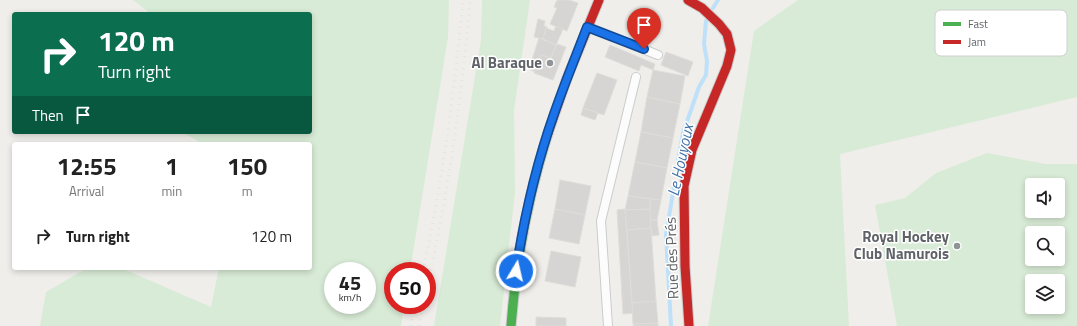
<!DOCTYPE html>
<html lang="en">
<head>
<meta charset="utf-8">
<style>
	body { margin:0; font-family:"Titillium Web",sans-serif; background:#f6f6f6; color:#222; height:100vh; display:flex; flex-direction:column; font-size:15px; white-space:nowrap }
	* { box-sizing:border-box; margin:0 }
	p { font-size:13px; color:#767676 }
	.icon { flex:none; width:22px; height:22px; fill:none; stroke:currentColor; stroke-width:2; stroke-linecap:round; stroke-linejoin:round }
	.map { position:relative; flex:1; overflow:hidden }
	.drawer { position:absolute; left:12px; top:142px; width:300px; height:128px; display:flex; flex-direction:column; background:#fff; border-radius:4px; box-shadow:0 2px 6px #0003 }
	.drawer>* { flex:none }
	.top-card { position:absolute; left:12px; top:12px; width:300px; height:122px; border-radius:4px; box-shadow:0 2px 6px #0003; background:#0b6e4f; color:#fff; overflow:hidden }
	.fabs { position:absolute; left:1025px; top:178px; display:grid; gap:8px }
	.fabs a { display:grid; place-items:center; width:40px; height:40px; border-radius:4px; background:#fff; box-shadow:0 2px 6px #0003; font-size:20px }
	.speed { position:absolute; left:324px; top:262px; display:flex; gap:8px; font-size:20px; font-weight:700; text-align:center }
	.speed>* { display:grid; place-content:center; width:52px; height:52px; border-radius:50%; background:#fff; box-shadow:0 2px 6px #0003; line-height:1 }
	.speed small { font-size:10px; font-weight:400 }
	.speed .limit { border:6px solid #d22; background:#fff; color:#111 }
	.pin { position:absolute; display:grid; place-items:center; width:34px; height:34px; color:#fff; margin:-41px -17px; border-radius:50% 50% 50% 0; rotate:-45deg; box-shadow:0 0 4px #0007 }
	.pin .icon { rotate:45deg }
	.me { position:absolute; width:44px; margin:-22px; rotate:9deg; stroke-linejoin:round; filter:drop-shadow(0 0 3px #0008) }
	.turn { display:flex; align-items:center; gap:14px; height:84px; padding:0 20px; font-size:18px }
	.turn .icon { width:52px; height:52px; stroke-width:2.5 }
	.turn b { display:block; font-size:28px; line-height:34px }
	.then { display:flex; align-items:center; height:38px; padding:0 20px; background:#0003; gap:8px; font-size:15px }
	.eta { display:flex; justify-content:space-evenly; align-items:center; height:68px; text-align:center }
	.eta b { font-size:24px; font-weight:700; line-height:28px }
	ul { padding:0; list-style:none }
	li { display:flex; align-items:center; gap:12px; height:52px; padding:0 20px }
	li div { flex:1 }
	li b { display:block; font-size:15px }
	li em { font-style:normal }
	.map>svg:first-child { display:block }
	.green { fill:#d8ebd6; fill-rule:evenodd }
	.lines { fill:none; stroke-linecap:round; stroke-linejoin:round }
	.stream { stroke:#bfe0f9; stroke-width:4 }
	.building { fill:#d6d5d3; stroke:#deddd9 }
	.lane-casing { stroke:#cbcccc; stroke-width:10 }
	.fast-casing { stroke:#cacacb; stroke-width:11 }
	.jam-casing { stroke:#cacacb; stroke-width:11 }
	.lane { stroke:#fdfcfc; stroke-width:8 }
	.fast { stroke:#4caf50; stroke-width:9 }
	.jam { stroke:#c62828; stroke-width:9 }
	.rail { stroke:#e4e4e4; stroke-width:3; stroke-dasharray:1 5; stroke-linecap:butt }
	.route-casing { stroke:#114b97; stroke-width:10 }
	.route { stroke:#1a73e8; stroke-width:7 }
	.poi-dot { fill:#919496; stroke:#fff; stroke-width:1.5 }
	.labels { text-anchor:middle; stroke-width:3; stroke-linejoin:round; paint-order:stroke }
	.poi-label { font-size:15px; font-weight:bold; fill:#5f6368; stroke:#fff; text-anchor:end }
	.street-label { font-size:15px; fill:#5f6368; stroke:#fff }
	.water-label { font-size:16px; font-style:italic; fill:#4174aa; stroke:#fff }
	.key { fill:#fff; stroke:#cfd0d2; stroke-width:1 }
	.key-label { font-size:11px; fill:#5f6368 }
</style>
</head>
<body>
<div class="map">
<svg width="1077" height="326" viewBox="0 0 1077 326">
	<rect width="100%" height="100%" fill="#efeeea"/>
	<g class="green">
		<path d="M133,0h316l-1,37 -38,234h-17v34h11l-3,21h-361l6,-34 41,-24h34l90,39 8,-39h91v-124h-107l-21,-12h128v-118h-159zM333,271h34v34h-34z"/>
		<polygon points="482,0 530,0 514,110 515,192 500,326 434,326 481,40"/>
		<polygon points="798,0 1077,0 1077,97 840,154 849,326 708,326 754,31"/>
		<path d="M987,153l59,11h31v162h-180l-22,-121 30,-7 31,-25zM1032,185h26v26h-26zM1032,233h26v26h-26zM1032,281h26v26h-26z"/>
	</g>
	<g class="lines">
		<g class="stream">
			<polyline points="713,8 718,0"/>
			<polyline points="677,167 683,133 699,87 706,75 707,61 704,44 706,21"/>
			<polyline points="671,326 666,234 674,187"/>
		</g>
	</g>
	<g class="building">
		<polygon points="557,0 569,0 578,3 567,31 550,24 557,8 554,7"/>
		<polygon points="538,19 545,21 544,26 547,27 543,39 534,37"/>
		<polygon points="556,26 563,29 556,45 543,39 546,28 554,31"/>
		<polygon points="539,38 556,45 551,58 541,55 535,72 529,69"/>
		<polygon points="557,44 566,47 553,80 534,73 541,55 551,58"/>
		<polygon points="610,45 655,64 653,70 641,65 639,71 605,57"/>
		<polygon points="666,52 693,62 688,76 661,65"/>
		<polygon points="653,70 685,76 680,104 647,97"/>
		<polygon points="597,73 617,80 604,115 583,108"/>
		<polygon points="647,97 680,104 673,138 641,132"/>
		<polygon points="583,108 598,113 595,120 581,115"/>
		<polygon points="641,132 673,138 667,168 635,162"/>
		<polygon points="635,162 667,168 661,200 628,196"/>
		<polygon points="560,180 591,186 585,215 555,209"/>
		<polygon points="628,196 651,199 650,209 625,210"/>
		<polygon points="651,199 661,200 657,220 650,220 650,209"/>
		<polygon points="555,209 585,215 579,244 549,238"/>
		<polygon points="625,209 633,313 623,314 617,210"/>
		<polygon points="650,209 651,228 627,230 625,210"/>
		<polygon points="650,220 657,220 659,235 652,236"/>
		<polygon points="651,228 656,301 632,303 627,230"/>
		<polygon points="551,251 581,257 575,287 545,281"/>
		<polygon points="656,301 658,323 633,324 632,303"/>
		<polygon points="536,317 566,318 566,326 536,326"/>
		<polygon points="658,323 658,326 634,326 633,324"/>
	</g>
	<g class="lines">
		<g class="lane-casing">
			<g id="lane">
				<polyline points="588,27 658,55"/>
				<polyline points="608,326 601,221 636,77"/>
			</g>
		</g>
		<g class="fast-casing">
			<path id="fast" d="M511,326c5,-66 17,-130 37,-193"/>
		</g>
		<g class="jam-casing">
			<g id="jam">
				<polyline points="688,0 702,8 719,24 727,34 731,50 727,66 692,150 684,186 685,266 689,326"/>
				<polyline points="548,133 567,78 599,0"/>
			</g>
		</g>
		<use href="#lane" class="lane"/>
		<use href="#fast" class="fast"/>
		<use href="#jam" class="jam"/>
		<g class="rail">
			<path d="M423,271c19,-89 32,-180 40,-271"/>
			<path d="M427,288c21,-95 35,-191 43,-288"/>
			<polyline points="411,326 415,305"/>
			<polyline points="419,326 423,305"/>
		</g>
	</g>
	<g class="lines">
		<g class="route-casing">
			<path id="route" d="M516,271c8,-53 20,-106 38,-157 10,-29 22,-58 33,-87l57,22"/>
		</g>
		<use href="#route" class="route"/>
	</g>
	<g class="poi-dot">
		<circle cx="550" cy="63" r="4"/>
		<circle cx="957" cy="246" r="4"/>
	</g>
	<g class="labels">
		<g class="poi-label">
			<text x="542" y="68">Al Baraque</text>
			<text x="949" y="242">Royal Hockey<tspan x="949" dy="17">Club Namurois</tspan></text>
		</g>
		<g class="street-label">
			<text transform="translate(672 258) rotate(-92)" y="5">Rue des Prés</text>
		</g>
		<g class="water-label">
			<text transform="translate(680 160) rotate(-78)" y="6">Le Houyoux</text>
		</g>
	</g>
	<rect x="935" y="10" width="132" height="46" rx="6" class="key"/>
	<rect x="943" y="22" width="18" height="4" fill="#4caf50"/>
	<rect x="943" y="40" width="18" height="4" fill="#c62828"/>
	<g class="key-label">
		<text x="968" y="28">Fast</text>
		<text x="968" y="46">Jam</text>
	</g>
</svg>
<div class="fabs">
<a><svg class="icon" aria-label="sound" viewBox="0 0 24 24"><path d="M4 9h4l5-4v14l-5-4H4zM17 9q2 3 0 6"/></svg></a>
<a><svg class="icon" aria-label="search" viewBox="0 0 24 24"><circle cx="10" cy="10" r="6"/><path d="M15 15l6 6"/></svg></a>
<a><svg class="icon" aria-label="layers" viewBox="0 0 24 24"><path d="M12 4l9 5-9 5-9-5zM3 14l9 5 9-5"/></svg></a>
</div>
<div class="speed"><div>45<small>km/h</small></div><div class="limit">50</div></div>
<div class="pin" style="left:644px;top:49px;background:#d93025"><svg class="icon" aria-label="arrive" viewBox="0 0 24 24"><path d="M6 21V4h12l-3 4 3 4H6"/></svg></div>
<svg class="me" style="left:516px;top:271px" viewBox="-20 -20 40 40"><circle r="17" fill="#1a73e8" stroke="#fff" stroke-width="3"/><path d="M0-11L8 9 0 5-8 9z" fill="#fff"/></svg>
<div class="top-card">
<div class="turn"><svg class="icon" aria-label="right" viewBox="0 0 24 24"><path d="M7 20v-9h11M14 6l5 5-5 5"/></svg><div><b>120 m</b>Turn right</div></div>
<div class="then">Then<svg class="icon" aria-label="arrive" viewBox="0 0 24 24"><path d="M6 21V4h12l-3 4 3 4H6"/></svg></div>
</div>
<section class="drawer">
<div class="eta">
<div><b>12:55</b><p>Arrival</p></div>
<div><b>1</b><p>min</p></div>
<div><b>150</b><p>m</p></div>
</div>
<ul>
<li><svg class="icon" aria-label="right" viewBox="0 0 24 24"><path d="M7 20v-9h11M14 6l5 5-5 5"/></svg><div><b>Turn right</b></div><em>120 m</em></li>
</ul>
</section>
</div>
</body>
</html>
